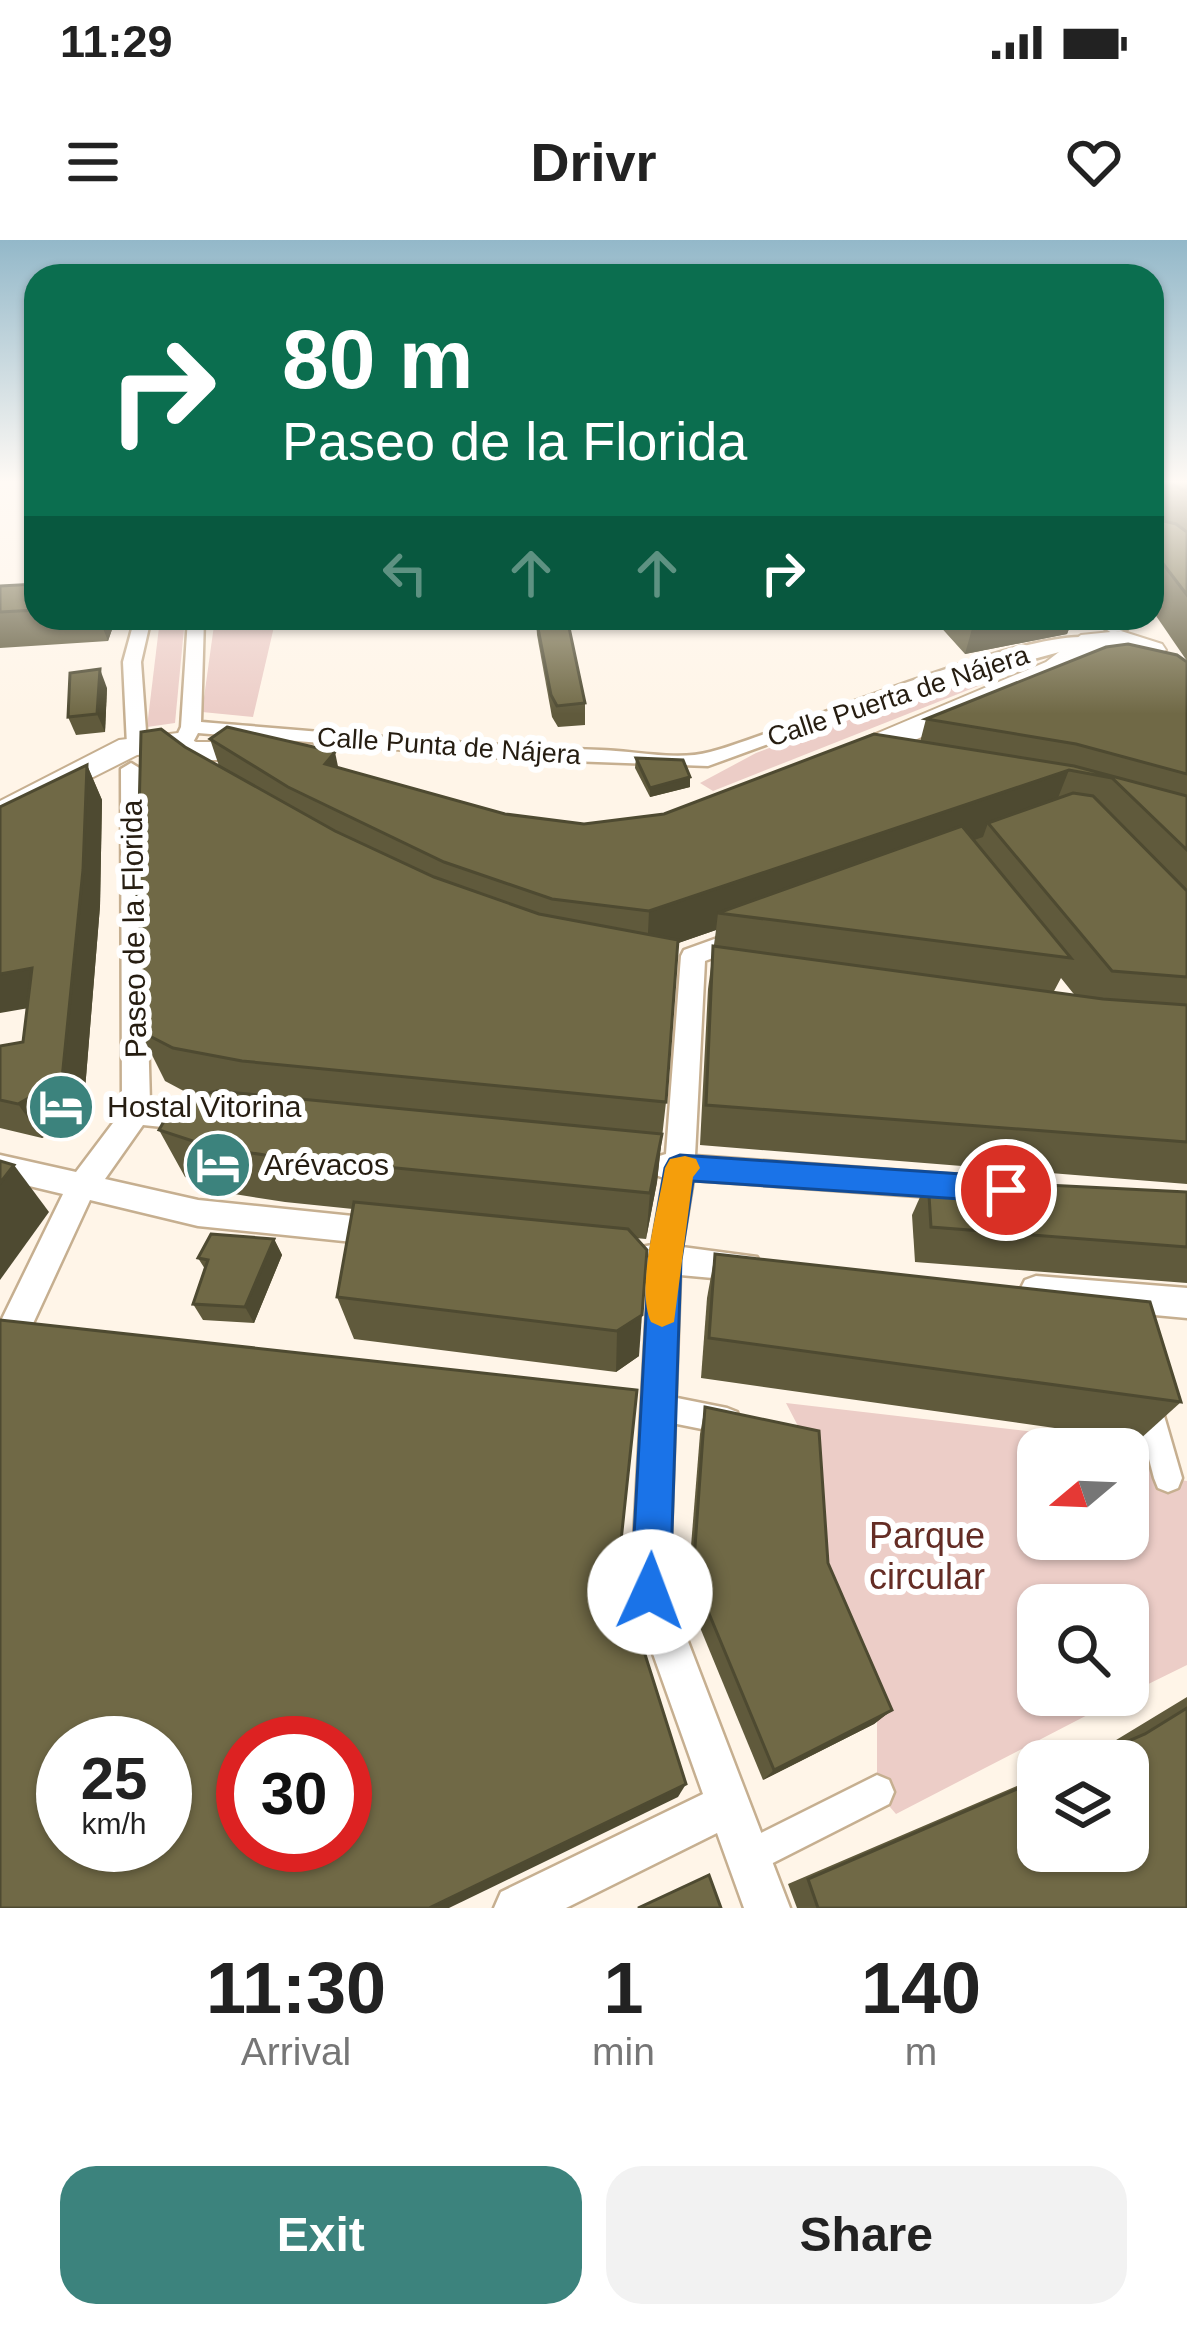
<!DOCTYPE html>
<html lang="en">
<head>
<meta charset="utf-8">
<style>
	body { margin:0; font-family:Arial,sans-serif; background:#f2f2f2; color:#222; height:100vh; display:flex; flex-direction:column; font-size:45px; white-space:nowrap }
	* { box-sizing:border-box; margin:0 }
	p { font-size:39px; color:#767676 }
	.icon { flex:none; width:66px; height:66px; fill:none; stroke:currentColor; stroke-width:2; stroke-linecap:round; stroke-linejoin:round }
	.map { position:relative; height:1668px; overflow:hidden }
	.sheet { display:flex; flex-direction:column; background:#fff; flex:1 }
	.sheet>* { flex:none }
	.guide { position:absolute; left:24px; top:24px; width:1140px; height:366px; border-radius:36px; box-shadow:0 3px 9px #0004; background:#0b6e4f; color:#fff; overflow:hidden }
	.needle { width:78px; rotate:251deg }
	.tools { position:absolute; left:1017px; top:1188px; display:grid; gap:24px }
	.tools a { display:grid; place-items:center; width:132px; height:132px; border-radius:24px; background:#fff; box-shadow:0 3px 9px #0004; font-size:60px }
	.speed { position:absolute; left:36px; top:1476px; display:flex; gap:24px; font-size:60px; font-weight:700; text-align:center }
	.speed>* { display:grid; place-content:center; width:156px; height:156px; border-radius:50%; background:#fff; box-shadow:0 3px 9px #0004; line-height:1 }
	.speed small { font-size:30px; font-weight:400 }
	.speed .limit { border:18px solid #d22; background:#fff; color:#111 }
	.pin { position:absolute; display:grid; place-items:center; width:102px; height:102px; color:#fff; margin:-51px; border:6px solid #fff; border-radius:50%; box-shadow:0 3px 12px #0007 }
	.me { position:absolute; width:132px; margin:-66px; rotate:2deg; stroke-linejoin:round; filter:drop-shadow(0 0 9px #0008) }
	.turn { display:flex; align-items:center; gap:42px; height:252px; padding:0 60px; font-size:54px }
	.turn .icon { width:156px; height:156px; stroke-width:2.5 }
	.turn b { display:block; font-size:84px; line-height:102px }
	.lanes { display:flex; align-items:center; height:114px; padding:0 60px; background:#0003; justify-content:center; gap:60px; direction:ltr }
	.lanes .off { opacity:.35 }
	.eta { display:flex; justify-content:space-evenly; align-items:center; height:204px; text-align:center }
	.eta b { font-size:72px; font-weight:700; line-height:84px }
	.cta { display:flex; gap:24px; margin-top:auto; padding:24px 60px }
	.cta a { flex:1; height:138px; border-radius:36px; background:#3c837d; color:#fff; font-size:48px; font-weight:700; line-height:138px; text-align:center }
	.cta a+a { background:#f2f2f2; color:#222 }
	.status { display:flex; justify-content:space-between; align-items:center; height:84px; padding:0 60px; background:#fff; direction:ltr }
	.status svg { height:33px; fill:currentColor }
	header { display:flex; justify-content:space-between; align-items:center; height:156px; padding:0 60px; background:#fff; font-size:54px; font-weight:700 }
	.map>svg:first-child { display:block }
	.green { fill:#eccdc7; fill-rule:evenodd }
	.lines { fill:none; stroke-linecap:round; stroke-linejoin:round }
	.pedestrian-casing { stroke:#c6af90; stroke-width:5 }
	.minor-casing { stroke:#c6af90; stroke-width:5 }
	.primary-casing { stroke:#c6af90; stroke-width:4 }
	.pedestrian { fill:#fff; fill-rule:evenodd }
	.minor { fill:#fff; fill-rule:evenodd }
	.primary { fill:#fff; fill-rule:evenodd }
	.wall { fill:#605a3c; fill-rule:evenodd }
	.shaded-wall { fill:#4e4a31 }
	.building { fill:#706946; stroke:#4e4a31; stroke-width:3; fill-rule:evenodd }
	.route { fill:#1a73e8; stroke:#114b97; stroke-width:3 }
	.slow { fill:#f59e0b }
	.labels { text-anchor:middle; stroke-width:12; stroke-linejoin:round; paint-order:stroke }
	.far-street-label { font-size:27px; fill:#261d11; stroke:#fff }
	.street-label { font-size:30px; fill:#261d11; stroke:#fff }
	.poi-label { font-size:30px; fill:#261d11; stroke:#fff; text-anchor:start }
	.near-park-label { font-size:36px; fill:#652d25; stroke:#fff }
</style>
</head>
<body>
<div class="status"><b>11:29</b><svg viewBox="0 0 49 12"><path d="M0 12V9h3v3zM5 12V6h3v6zM10 12V3h3v9zM15 12V0h3v12zM26 1h20v11H26zM47 4h2v5h-2z"/></svg></div>
<header><svg class="icon" aria-label="menu" viewBox="0 0 24 24"><path d="M4 6h16M4 12h16M4 18h16"/></svg>Drivr<svg class="icon" aria-label="heart" viewBox="0 0 24 24"><path d="M12 20l-8-8c-3-5 5-10 8-4 3-6 11-1 8 4z"/></svg></header>
<div class="map">
<svg width="1187" height="1668" viewBox="0 0 1187 1668">
	<rect width="100%" height="100%" fill="#fff5e8"/>
	<g class="green">
		<polygon points="185,378 175,483 147,487 160,379"/>
		<polygon points="215,378 276,378 253,477 202,472"/>
		<polygon points="983,433 996,439 713,551 700,543 756,513 955,437"/>
		<path d="M786,1163l334,39 48,36 19,3v184l-59,29v-89h-90v90h88l-230,119 -19,-22v-83l-62,-125 -4,-133zM1038,1209h90v90h-90z"/>
	</g>
	<g class="lines">
		<g class="pedestrian-casing">
			<g id="pedestrian">
				<polygon points="1147,1149 1156,1153 1160,1162 1182,1238 1178,1248 1168,1252 1158,1248 1154,1238 1134,1162 1138,1153"/>
				<polygon points="657,1154 727,1168 737,1172 740,1181 737,1190 727,1194 657,1180 648,1176 644,1167 648,1158"/>
				<polygon points="877,1535 889,1540 894,1552 889,1564 761,1629 749,1634 737,1629 732,1617 737,1605"/>
			</g>
		</g>
		<g class="minor-casing">
			<g id="minor">
				<polygon points="1152,240 1178,240 1152,245"/>
				<polygon points="135,378 151,378 141,422 147,505 137,511 127,505 123,422"/>
				<path d="M188,378h16l-3,104c133,11 266,23 400,28 33,1 77,11 109,2 62,-15 348,-139 390,-111l-195,53 -197,72 -193,-7 -317,-26 -8,15h-14l-3,-4 8,-17z"/>
				<polygon points="1088,378 1109,378 1127,389 1112,393"/>
				<polygon points="131,523 141,529 150,863 211,872 215,880 211,888 201,891 143,885 105,939 198,960 382,979 393,983 397,992 393,1001 382,1005 198,986 90,960 12,1129 0,1134 0,1083 63,954 0,939 0,915 76,932 122,871 121,529"/>
				<polygon points="748,687 760,695 756,701 705,721 695,916 960,935 970,938 975,947 970,956 960,959 693,940 682,1007 757,1017 762,1027 757,1037 746,1041 680,1035 669,1352 790,1668 744,1668 717,1593 566,1668 494,1668 501,1652 703,1554 631,1352 649,1032 636,1028 631,1018 636,1008 652,1005 664,938 653,934 648,926 653,918 666,914 681,716 684,710"/>
				<polygon points="1036,1036 1187,1048 1187,1078 1036,1064 1025,1060 1020,1050 1025,1040"/>
			</g>
		</g>
		<g class="primary-casing">
			<g id="primary">
				<polygon points="1121,391 1162,404 1166,410 1152,418 1119,407 1098,409 1066,434 855,526 833,526 828,519 833,512 1046,422 1081,395"/>
				<polygon points="178,493 196,502 231,502 281,514 286,521 270,530 231,520 188,520 171,512 137,515 0,584 0,561 119,500"/>
			</g>
		</g>
		<use href="#pedestrian" class="pedestrian"/>
		<use href="#minor" class="minor"/>
		<use href="#primary" class="primary"/>
	</g>
	<g class="wall">
		<polygon points="1158,240 1187,240 1187,421 1152,370 1152,257"/>
		<polygon points="36,344 36,378 116,378 108,401 0,408 0,346"/>
		<polygon points="536,378 585,463 585,485 558,487 552,477 537,395"/>
		<polygon points="938,378 1082,378 1072,381 1067,394 965,414 937,383"/>
		<path d="M1187,422v522l-487,-39 8,-156 8,-59 -38,13 -12,159 -9,80 -11,57 -11,-1 4,118 -23,16 -262,-33 -17,-42 16,-88 -68,-7 -51,-8 -49,-17 -26,-47 36,-33 -30,-16 -25,-50 45,-284 34,19 -9,-27 128,28 167,47 79,10 80,-10 256,-72 6,-23zM1061,738l12,15 2,2 -22,-2z"/>
		<polygon points="107,448 105,492 76,495 68,477"/>
		<polygon points="636,518 690,547 650,557 635,528"/>
		<polygon points="87,525 102,560 100,666 83,874 42,898 0,888 0,806 23,802"/>
		<polygon points="928,939 1187,952 1187,1043 915,1022 912,975"/>
		<polygon points="274,999 282,1015 254,1083 203,1080 193,1064 205,1029 198,1018"/>
		<polygon points="715,1014 1181,1162 1139,1200 701,1138 707,1058"/>
		<polygon points="705,1167 892,1470 874,1484 763,1540 687,1356 700,1194"/>
		<polygon points="1187,1457 1187,1668 797,1668 788,1644 1038,1537 1038,1611 1128,1521 1075,1521 1098,1511"/>
	</g>
	<g class="shaded-wall">
		<polygon points="1161,321 1152,343 1152,323"/>
		<polygon points="99,378 116,378 108,401"/>
		<polygon points="975,378 1082,378 1072,381 1067,394 965,414"/>
		<polygon points="100,429 107,448 105,492 97,474"/>
		<polygon points="335,512 344,555 325,524"/>
		<polygon points="87,525 102,560 100,666 83,874 42,898 18,864"/>
		<polygon points="1069,530 1052,573 988,583 983,597 753,677 718,673 716,690 647,714 649,671"/>
		<polygon points="690,537 690,547 650,557 650,548"/>
		<polygon points="32,728 52,764 0,773 0,734"/>
		<polygon points="662,894 657,942 646,999 650,953"/>
		<polygon points="14,925 49,972 0,1040 0,943"/>
		<polygon points="274,999 282,1015 254,1083 245,1067"/>
		<polygon points="642,1075 639,1116 616,1132 617,1091"/>
		<polygon points="892,1470 874,1484 763,1540 774,1530"/>
		<polygon points="686,1544 678,1557 449,1668 429,1668"/>
	</g>
	<g class="building">
		<polygon points="1165,240 1187,240 1187,252"/>
		<polygon points="1152,267 1163,274 1164,281 1176,284 1187,292 1187,355 1161,321 1152,323"/>
		<polygon points="36,344 36,370 0,372 0,346"/>
		<polygon points="536,378 567,378 585,463 557,466 551,455"/>
		<polygon points="1128,404 1177,415 1187,422 1187,534 1076,504 926,479 1106,407"/>
		<polygon points="100,429 97,474 68,477 70,433"/>
		<polygon points="227,487 335,512 325,524 505,574 584,584 664,574 874,494 1074,526 1187,556 1187,610 1112,538 1069,530 649,671 552,659 444,622 288,547 210,499"/>
		<polygon points="161,489 185,507 335,591 434,637 539,674 678,700 666,862 242,821 173,808 140,791 134,776 141,492"/>
		<polygon points="636,518 683,520 690,537 650,548"/>
		<polygon points="87,525 83,630 62,839 18,864 0,860 0,806 23,802 32,728 0,734 0,567"/>
		<polygon points="1073,553 1093,556 1187,651 1187,737 1112,731 988,583"/>
		<polygon points="962,586 1071,718 718,673"/>
		<polygon points="713,706 1103,759 1187,765 1187,902 706,865"/>
		<polygon points="217,851 662,894 650,953 265,915 211,907 159,890 175,862"/>
		<polygon points="0,921 14,925 0,943"/>
		<polygon points="928,939 1187,952 1187,1007 931,987"/>
		<polygon points="354,962 628,989 647,1010 642,1075 617,1091 337,1057"/>
		<polygon points="211,994 274,999 245,1067 193,1064 208,1020 198,1018"/>
		<polygon points="715,1014 1150,1062 1181,1162 709,1098"/>
		<path d="M0,1080l637,70 -19,179 68,215 -257,124h-429zM63,1503h102v102h-102zM243,1503h102v102h-102z"/>
		<polygon points="705,1167 819,1191 828,1323 892,1470 774,1530 693,1335"/>
		<polygon points="1187,1468 1187,1668 818,1668 808,1639 1038,1540 1038,1611 1128,1611 1128,1521 1082,1521 1145,1494"/>
		<polygon points="709,1635 721,1668 638,1668"/>
	</g>
	<linearGradient id="sky" x2="0" y2="1"><stop stop-color="#93b8c9"/><stop offset="0.51" stop-color="#fffaf5"/><stop offset="1" stop-color="#fffaf5" stop-opacity="0"/></linearGradient>
	<rect width="1187" height="474" fill="url(#sky)"/>
	<polygon class="route" points="680,915 1006,937 1017,941 1021,950 1017,959 1006,962 693,941 681,1020 670,1352 664,1366 650,1372 637,1366 631,1352 649,1020 665,928 670,919"/>
	<path class="slow" d="M685,916l11,3 4,9 -7,9 -19,145 -12,5 -11,-5c-16,-34 8,-116 14,-154l5,-9z"/>
	<defs>
		<g id="hotel-disc" transform="scale(3.45)"><circle r="9.5" fill="#3c837d" stroke="#fff"/><path d="M-6-4.5h1.5V1H6V5H4.5V3h-9V5H-6ZM-4 0a1.8 1.8 0 1 1 3.6 0ZM.5 0V-2.5h3Q6-2.5 6 0Z" fill="#fff"/></g>
	</defs>
	<g fill-rule="evenodd">
		<use href="#hotel-disc" x="61" y="867"/>
		<use href="#hotel-disc" x="218" y="925"/>
	</g>
	<g class="labels">
		<g class="far-street-label">
			<text transform="translate(898 456) rotate(-18)" y="9">Calle Puerta de Nájera</text>
			<text transform="translate(449 506) rotate(4)" y="9">Calle Punta de Nájera</text>
		</g>
		<g class="street-label">
			<text transform="translate(134 689) rotate(-91)" y="10">Paseo de la Florida</text>
		</g>
		<g class="poi-label">
			<text x="107" y="877">Hostal Vitorina</text>
			<text x="264" y="935">Arévacos</text>
		</g>
		<g class="near-park-label">
			<text x="927" y="1308">Parque<tspan x="927" dy="41">circular</tspan></text>
		</g>
	</g>
</svg>
<div class="tools">
<a><svg class="needle" viewBox="-14 -14 28 28"><path d="M0-13l5 13h-10z" fill="#e53935"/><path d="M0 13l5-13h-10z" fill="#767676"/></svg></a>
<a><svg class="icon" aria-label="search" viewBox="0 0 24 24"><circle cx="10" cy="10" r="6"/><path d="M15 15l6 6"/></svg></a>
<a><svg class="icon" aria-label="layers" viewBox="0 0 24 24"><path d="M12 4l9 5-9 5-9-5zM3 14l9 5 9-5"/></svg></a>
</div>
<div class="speed"><div>25<small>km/h</small></div><div class="limit">30</div></div>
<div class="pin" style="left:1006px;top:950px;background:#d93025"><svg class="icon" aria-label="arrive" viewBox="0 0 24 24"><path d="M6 21V4h12l-3 4 3 4H6"/></svg></div>
<svg class="me" style="left:650px;top:1352px" viewBox="-20 -20 40 40"><circle r="19" fill="#fff"/><path d="M0-13L10 11 0 6-10 11z" fill="#1a73e8"/></svg>
<div class="guide">
<div class="turn"><svg class="icon" aria-label="right" viewBox="0 0 24 24"><path d="M7 20v-9h11M14 6l5 5-5 5"/></svg><div><b>80 m</b>Paseo de la Florida</div></div>
<div class="lanes"><svg class="icon off" aria-label="left" viewBox="0 0 24 24"><path d="M17 20v-9H6M10 6l-5 5 5 5"/></svg><svg class="icon off" aria-label="ahead" viewBox="0 0 24 24"><path d="M12 20V5M6 11l6-6 6 6"/></svg><svg class="icon off" aria-label="ahead" viewBox="0 0 24 24"><path d="M12 20V5M6 11l6-6 6 6"/></svg><svg class="icon" aria-label="right" viewBox="0 0 24 24"><path d="M7 20v-9h11M14 6l5 5-5 5"/></svg></div>
</div>
</div>
<section class="sheet">
<div class="eta">
<div><b>11:30</b><p>Arrival</p></div>
<div><b>1</b><p>min</p></div>
<div><b>140</b><p>m</p></div>
</div>
<div class="cta"><a>Exit</a><a>Share</a></div>
</section>
</body>
</html>
